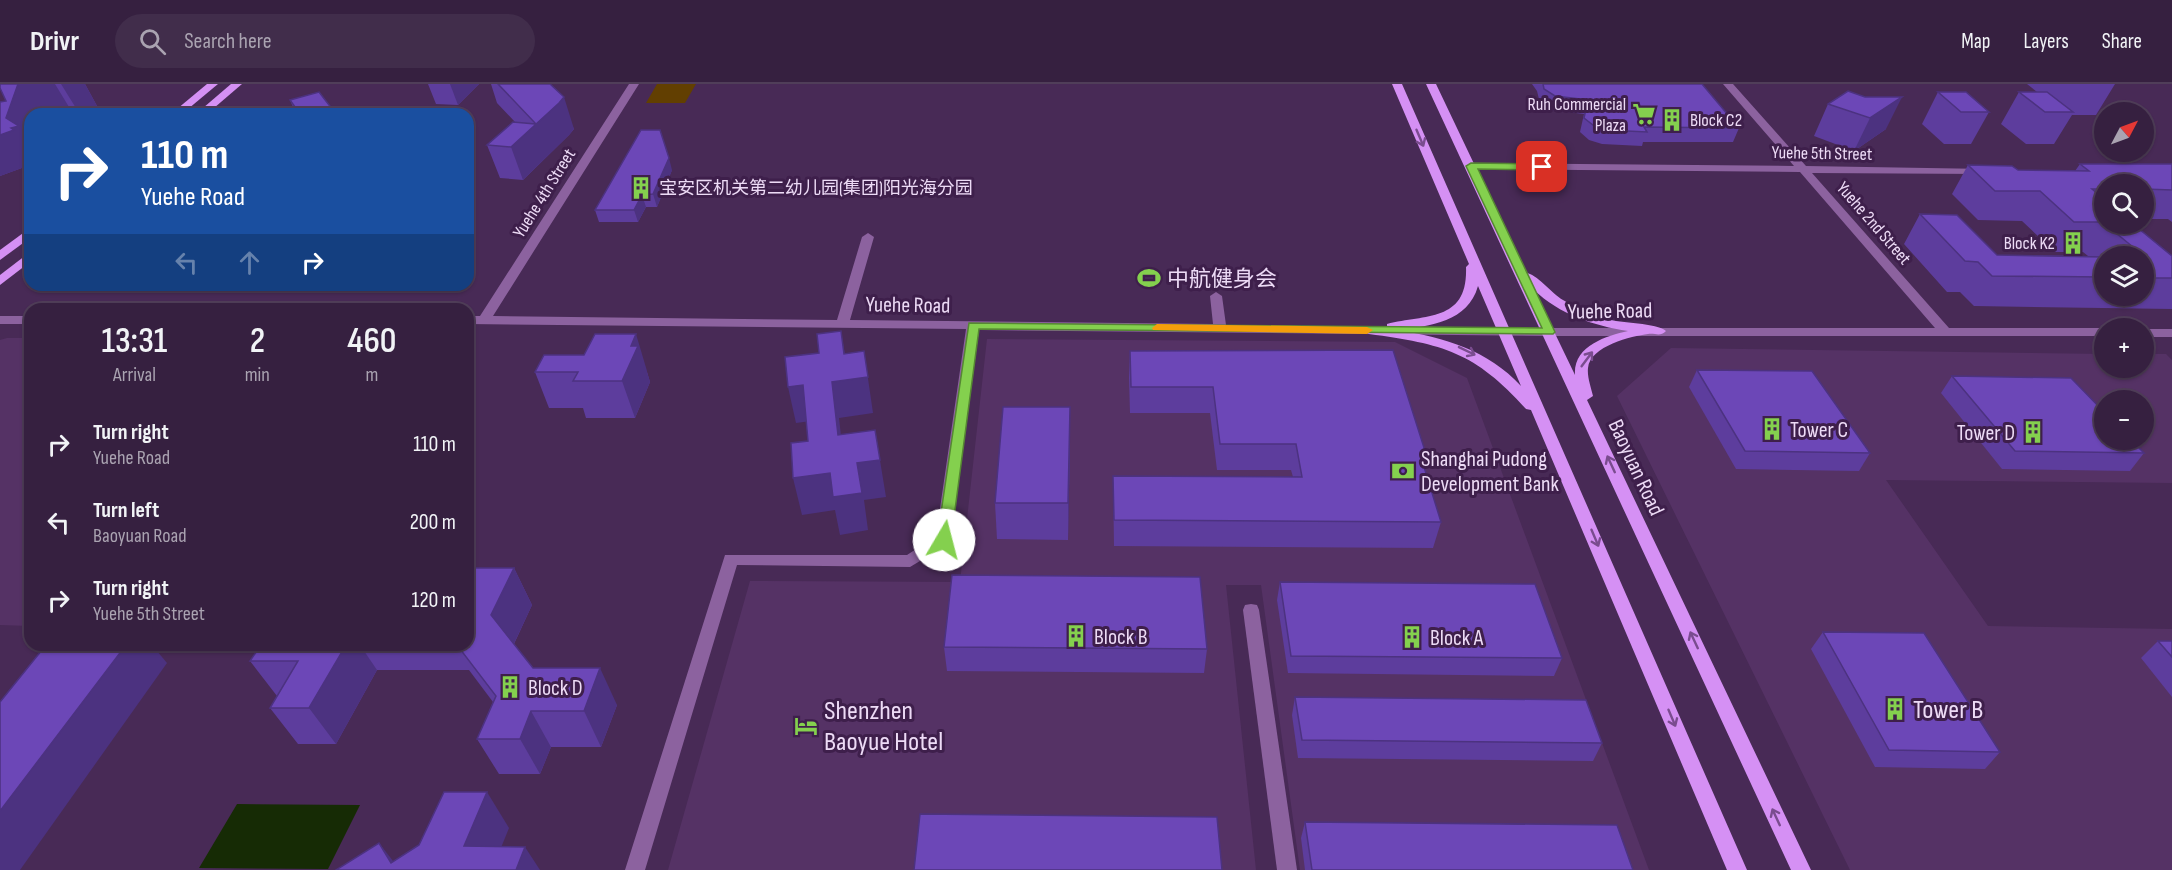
<!DOCTYPE html>
<html lang="en">
<head>
<meta charset="utf-8">
<style>
	body { margin:0; font-family:"Sofia Sans Condensed","Noto Sans SC",sans-serif; background:#412d4b; color:#f1f3f6; height:100vh; display:flex; flex-direction:column; font-size:22px; white-space:nowrap }
	* { box-sizing:border-box; margin:0 }
	p { font-size:20px; color:#aaa3b1 }
	.icon { flex:none; width:33px; height:33px; fill:none; stroke:currentColor; stroke-width:2; stroke-linecap:round; stroke-linejoin:round }
	.map { position:relative; flex:1; overflow:hidden }
	.panel { position:absolute; left:24px; top:219px; width:450px; height:348px; display:flex; flex-direction:column; background:#362040; border-radius:18px; box-shadow:0 2px 4px #0004,0 0 0 2px #503e59 }
	.panel>* { flex:none }
	.guide { position:absolute; left:24px; top:24px; width:450px; height:183px; border-radius:18px; box-shadow:0 2px 4px #0004,0 0 0 2px #503e59; background:#1a4fa0; color:#fff; overflow:hidden }
	.needle { width:39px; rotate:49deg }
	.tools { position:absolute; left:2094px; top:18px; display:grid; gap:12px }
	.tools a { display:grid; place-items:center; width:60px; height:60px; border-radius:50%; background:#362040; box-shadow:0 2px 4px #0004,0 0 0 2px #503e59; font-size:30px }
	.pin { position:absolute; display:grid; place-items:center; width:51px; height:51px; color:#fff; margin:-26px; border-radius:12px; box-shadow:0 3px 9px #0006 }
	.me { position:absolute; width:66px; margin:-33px; rotate:8deg; stroke-linejoin:round; filter:drop-shadow(0 0 4px #0008) }
	.turn { display:flex; align-items:center; gap:21px; height:126px; padding:0 18px; font-size:27px }
	.turn .icon { width:78px; height:78px; stroke-width:2.5 }
	.turn b { display:block; font-size:42px; line-height:51px }
	.lanes { display:flex; align-items:center; height:57px; padding:0 18px; background:#0003; justify-content:center; gap:30px; direction:ltr }
	.lanes .off { opacity:.35 }
	.eta { display:flex; justify-content:space-evenly; align-items:center; height:102px; text-align:center }
	.eta b { font-size:36px; font-weight:600; line-height:42px }
	ul { padding:0; list-style:none }
	li { display:flex; align-items:center; gap:18px; height:78px; padding:0 18px }
	li div { flex:1 }
	li b { display:block; font-size:22px }
	li em { font-style:normal }
	header { display:flex; align-items:center; gap:36px; box-sizing:border-box; height:84px; padding:0 30px; background:#362040; border-bottom:2px solid #503e59 }
	header strong { font-size:28px }
	nav { display:flex; gap:33px; margin-inline-start:auto; font-size:21px }
	.search { width:420px; height:54px; background:#412d4b; display:flex; align-items:center; gap:15px; box-sizing:border-box; padding:0 21px; border-radius:33px; color:#aaa3b1; font-size:22px }
	.map>svg:first-child { display:block }
	.built { fill:#553265; fill-rule:evenodd }
	.green { fill:#623f01 }
	.water { fill:#162b05 }
	.lines { fill:none; stroke-linecap:round; stroke-linejoin:round }
	.minor { fill:#8c629f; fill-rule:evenodd }
	.major { fill:#d590f4; fill-rule:evenodd }
	.wall { fill:#5d3d9d; fill-rule:evenodd }
	.shaded-wall { fill:#4c3280 }
	.building { fill:#6c47b7; stroke:#4c3280; stroke-width:1.5 }
	.oneway { stroke:#7a4c8f }
	.route { fill:#84d04e; stroke:#568733; stroke-width:1.5 }
	.slow { fill:#f59e0b }
	.labels { text-anchor:middle; stroke-width:6; stroke-linejoin:round; paint-order:stroke }
	.far-poi-label { font-size:18px; fill:#eddbf6; stroke:#3e1f4b; text-anchor:end }
	.far-street-label { font-size:18px; fill:#eddbf6; stroke:#3e1f4b }
	.poi-label { font-size:22px; fill:#eddbf6; stroke:#3e1f4b; text-anchor:start }
	.street-label { font-size:22px; fill:#eddbf6; stroke:#3e1f4b }
	.near-poi-label { font-size:27px; fill:#eddbf6; stroke:#3e1f4b; text-anchor:start }
</style>
</head>
<body>
<header>
<strong>Drivr</strong>
<div class="search"><svg class="icon" aria-label="search" viewBox="0 0 24 24"><circle cx="10" cy="10" r="6"/><path d="M15 15l6 6"/></svg>Search here</div>
<nav><a>Map</a><a>Layers</a><a>Share</a></nav>
</header>
<div class="map">
<svg width="2172" height="786" viewBox="0 0 2172 786">
	<rect width="100%" height="100%" fill="#482a56"/>
	<g class="built">
		<polygon points="7,254 30,254 30,542 0,541 0,256"/>
		<polygon points="987,255 1395,258 1467,294 1649,786 1300,786 1261,501 1226,501 1256,786 668,786 750,497 960,498"/>
		<path d="M1671,264l433,6v14h40v-14h22l6,6v123l-286,-3 102,146 184,3v241h-322l-233,-474zM2104,316h40v40h-40z"/>
	</g>
	<polygon class="green" points="657,0 696,0 685,19 646,19"/>
	<polygon class="water" points="237,720 360,721 328,785 199,784"/>
	<g class="lines">
		<g class="minor">
			<polygon points="629,0 639,0 493,232 837,236 862,153 868,149 874,153 850,236 1213,240 1210,212 1216,208 1222,212 1226,241 1549,244 1935,244 1800,88 1471,85 1466,82 1471,79 1794,82 1723,0 1733,0 1806,82 1988,85 1988,89 1984,90 1812,89 1949,244 2104,244 2104,252 1549,252 979,246 950,459 910,483 737,481 645,786 625,786 725,471 907,471 936,452 966,245 468,240 468,232 480,232"/>
			<rect x="0" y="232" width="30" height="8"/>
			<rect x="2144" y="245" width="28" height="8"/>
			<polygon points="1251,520 1257,521 1259,526 1297,786 1277,786 1243,526 1245,521"/>
		</g>
		<g class="major">
			<polygon points="207,0 218,0 182,30 171,30"/>
			<polygon points="231,0 242,0 207,30 196,30"/>
			<path d="M1392,0h10l345,786h-20l-196,-460 -5,-1c-51,-57 -83,-65 -157,-75l-7,-4 7,-4 18,2v-4c40,-10 81,-2 79,-57l3,-3zM1478,202l43,100c-33,-36 -76,-48 -123,-56 32,-4 70,-8 80,-44z"/>
			<path d="M1426,0h10l90,189c10,0 26,21 37,27 14,8 28,15 43,19 14,4 51,4 60,12 -6,6 -10,2 -18,3 -16,2 -58,12 -60,34 -1,9 3,19 5,28l-6,4 224,470h-20zM1534,206c25,24 60,36 94,41 -22,5 -55,15 -53,44z"/>
			<polygon points="30,144 30,154 0,176 0,166"/>
			<polygon points="30,168 30,178 0,201 0,191"/>
		</g>
	</g>
	<g class="wall">
		<polygon points="0,0 85,0 97,22 79,29 69,23 40,30 30,30 30,81 0,92 6,17"/>
		<polygon points="428,0 479,0 458,21 436,20"/>
		<polygon points="491,0 550,0 574,45 569,51 523,96 500,94 487,61 515,38 497,19"/>
		<polygon points="1532,0 1702,0 1739,44 1733,58 1643,58 1642,62 1602,60 1589,56 1580,48 1584,30 1551,26 1540,19 1537,7"/>
		<polygon points="2027,0 2115,0 2096,31 2072,31 2054,60 2026,60 2001,40 2019,8 2037,8"/>
		<polygon points="1848,7 1886,45 1854,67 1814,52 1828,20"/>
		<polygon points="1938,8 1989,28 1971,60 1944,60 1922,40"/>
		<polygon points="290,16 336,30 296,30"/>
		<path d="M2080,80h92v58l-4,-3h-24v-35h-40v40l68,32v53l-198,-3 -14,-14h-13l-43,-48 16,-30 77,41 91,1 -5,-4h-28l-33,-31 -44,-1 -26,-26 16,-29 50,5 57,1zM2104,172h40v40h-40z"/>
		<polygon points="672,86 657,123 646,123 638,138 599,138 595,126"/>
		<polygon points="1130,267 1426,370 1423,380 1441,438 1433,464 1114,462 1113,392 1293,393 1291,386 1217,386 1210,329 1130,329 1129,293"/>
		<polygon points="1697,286 1870,369 1859,387 1736,385 1689,303"/>
		<polygon points="647,287 647,288 650,298 635,334 586,334 583,324 549,324 535,288"/>
		<polygon points="1952,292 2144,369 2130,387 2002,385 1941,309"/>
		<polygon points="1070,323 1070,360 1068,456 997,455 995,419"/>
		<polygon points="514,484 532,521 514,560 533,584 617,621 601,663 551,663 540,690 499,690 477,655 493,618 469,586 377,586 336,660 298,660 270,624 277,612 250,577 261,561 468,561"/>
		<polygon points="1280,498 1562,574 1554,592 1288,589 1277,516"/>
		<polygon points="1823,548 2000,668 1985,685 1875,683 1811,565"/>
		<polygon points="2158,557 2172,557 2172,613 2141,574"/>
		<polygon points="944,563 1207,565 1204,589 947,587"/>
		<polygon points="1295,613 1602,659 1593,677 1298,674 1292,631"/>
		<polygon points="1305,738 1633,786 1305,786 1301,754"/>
	</g>
	<g class="shaded-wall">
		<polygon points="18,0 55,0 69,23 40,30 30,30 30,81 0,92 0,51"/>
		<polygon points="61,0 85,0 97,22 79,29"/>
		<polygon points="450,0 479,0 458,21"/>
		<polygon points="564,13 574,45 569,51 523,96 511,63"/>
		<polygon points="1902,13 1886,45 1854,67 1870,34"/>
		<polygon points="669,74 672,86 657,123 653,110"/>
		<polygon points="642,111 646,123 638,138 634,126"/>
		<polygon points="841,247 847,283 864,267 873,329 839,334 845,388 838,351 832,298 844,270"/>
		<polygon points="636,250 647,287 647,288 650,298 635,334 622,297 631,262"/>
		<polygon points="803,301 811,337 796,339 788,303"/>
		<polygon points="1070,323 1070,360 1068,456 1068,419"/>
		<polygon points="875,346 886,413 864,416 868,446 840,451 835,426 802,431 793,394"/>
		<polygon points="514,484 532,521 510,568 491,531"/>
		<polygon points="126,561 152,561 167,579 20,786 0,786 0,727"/>
		<polygon points="346,561 360,561 377,586 336,660 309,624"/>
		<polygon points="600,584 617,621 601,663 584,627"/>
		<polygon points="531,627 551,663 540,690 520,655"/>
		<polygon points="487,708 509,744 492,786 464,762"/>
		<polygon points="379,759 400,786 391,779"/>
		<polygon points="525,763 540,786 516,786"/>
	</g>
	<g class="building">
		<polygon points="0,0 18,0 6,34 19,42 11,44 14,46 0,51 0,18 6,17 0,4"/>
		<polygon points="498,0 550,0 564,13 559,19 511,63 487,61 513,38 536,40"/>
		<polygon points="1543,0 1702,0 1739,44 1644,43 1647,48 1606,46 1593,41 1584,34 1588,16 1555,12 1544,5"/>
		<polygon points="1848,7 1865,13 1902,13 1870,34 1828,20"/>
		<polygon points="319,8 336,30 300,30 290,16"/>
		<polygon points="1938,8 1966,8 1989,28 1961,28"/>
		<polygon points="2019,8 2047,8 2073,28 2045,28"/>
		<polygon points="641,46 660,46 669,74 653,110 642,111 634,126 595,126"/>
		<polygon points="2080,80 2172,80 2172,106 2144,105 2144,100 2104,100 2104,105 2092,105 2104,115 2104,139 2103,138 2074,138 2040,107 1995,107 1968,81 2012,82 2018,86 2089,87"/>
		<polygon points="1920,130 1957,131 1997,171 2104,173 2104,193 1992,192 1978,178 1965,177"/>
		<polygon points="2105,140 2133,140 2172,172 2172,194 2144,194 2144,172"/>
		<polygon points="841,247 844,270 864,267 868,293 832,298 838,351 875,346 880,376 857,379 862,409 833,413 830,389 793,394 791,359 808,357 803,301 788,303 785,273 819,269 817,250"/>
		<polygon points="595,250 636,250 631,262 638,262 622,297 573,297 578,288 535,288 544,271 584,271"/>
		<polygon points="1393,266 1426,370 1420,370 1441,438 1114,436 1113,392 1302,393 1296,360 1220,360 1213,303 1131,303 1130,267"/>
		<polygon points="1697,286 1812,287 1870,369 1745,367"/>
		<polygon points="1952,292 2071,294 2104,328 2104,356 2131,356 2144,369 2015,367"/>
		<polygon points="1003,323 1070,323 1068,419 995,419"/>
		<polygon points="468,484 514,484 491,531 533,584 600,584 584,627 531,627 520,655 477,655 496,612 457,561 468,561"/>
		<polygon points="952,491 1200,493 1207,565 944,563"/>
		<polygon points="1280,498 1535,500 1562,574 1291,572"/>
		<polygon points="1823,548 1924,549 2000,668 1889,666"/>
		<polygon points="2158,557 2172,557 2172,573"/>
		<polygon points="46,561 126,561 0,727 0,618"/>
		<polygon points="261,561 346,561 309,624 270,624 298,577 250,577"/>
		<polygon points="1295,613 1586,616 1602,659 1302,656"/>
		<polygon points="444,708 487,708 464,762 525,763 516,786 336,786 379,759 391,779 419,761"/>
		<polygon points="920,730 1217,733 1222,786 914,786"/>
		<polygon points="1305,738 1617,741 1633,786 1312,786"/>
	</g>
	<defs><path id="oneway-shaft" d="M-6 0H5M1.5-3L5.5 0L1.5 3" fill="none" stroke-width="1.6" stroke-linecap="round" stroke-linejoin="round" transform="scale(1.5)"/></defs>
	<g class="oneway">
		<use href="#oneway-shaft" transform="translate(1420 54) rotate(67)"/>
		<use href="#oneway-shaft" transform="translate(1467 267) rotate(26)"/>
		<use href="#oneway-shaft" transform="translate(1587 275) rotate(-53)"/>
		<use href="#oneway-shaft" transform="translate(1611 380) rotate(-115)"/>
		<use href="#oneway-shaft" transform="translate(1595 454) rotate(67)"/>
		<use href="#oneway-shaft" transform="translate(1694 556) rotate(-115)"/>
		<use href="#oneway-shaft" transform="translate(1672 634) rotate(67)"/>
		<use href="#oneway-shaft" transform="translate(1776 733) rotate(-115)"/>
	</g>
	<polygon class="route" points="1471,79 1542,80 1547,83 1542,86 1478,85 1555,248 1553,250 979,245 951,456 949,459 939,459 937,456 969,239 1542,244 1466,82"/>
	<polygon class="slow" points="1157,240 1367,243 1373,246 1367,250 1153,246 1152,244"/>
	<defs>
		<g id="supermarket-bare" transform="scale(1.8)"><path d="M-6-5.5h2.5l.6 2H6L4.5 2H-2.5L-4.4-4H-6ZM-1.5 3.2a1.3 1.3 0 1 0 .1 0ZM3 3.2a1.3 1.3 0 1 0 .1 0Z" fill="#84d04e" stroke="#3e1f4b" stroke-width="2.5" paint-order="stroke"/></g>
		<g id="building-bare" transform="scale(1.8)"><path d="M-4-6H4V6H1V3H-1V6H-4ZM-2.5-4.3h1.7v1.8h-1.7ZM.8-4.3h1.7v1.8H.8ZM-2.5-1h1.7V.8h-1.7ZM.8-1h1.7V.8H.8Z" fill="#84d04e" stroke="#3e1f4b" stroke-width="2.5" paint-order="stroke"/></g>
		<g id="stadium-bare" transform="scale(1.8)"><path d="M0-5a6.5 5 0 1 0 0 10a6.5 5 0 1 0 0-10ZM-3.5-1.8h7v3.6h-7Z" fill="#84d04e" stroke="#3e1f4b" stroke-width="2.5" paint-order="stroke"/></g>
		<g id="bank-bare" transform="scale(1.8)"><path d="M-6-4H6V4H-6ZM0-2.3a2.3 2.3 0 1 0 0 4.6a2.3 2.3 0 1 0 0-4.6Z" fill="#84d04e" stroke="#3e1f4b" stroke-width="2.5" paint-order="stroke"/></g>
		<g id="hotel-bare" transform="scale(1.8)"><path d="M-6-4.5h1.5V1H6V5H4.5V3h-9V5H-6ZM-4 0a1.8 1.8 0 1 1 3.6 0ZM.5 0V-2.5h3Q6-2.5 6 0Z" fill="#84d04e" stroke="#3e1f4b" stroke-width="2.5" paint-order="stroke"/></g>
	</defs>
	<g fill-rule="evenodd">
		<use href="#supermarket-bare" x="1644" y="30"/>
		<use href="#building-bare" x="1672" y="36"/>
		<use href="#building-bare" x="641" y="104"/>
		<use href="#building-bare" x="2073" y="159"/>
		<use href="#stadium-bare" x="1149" y="194"/>
		<use href="#building-bare" x="1772" y="345"/>
		<use href="#building-bare" x="2033" y="348"/>
		<use href="#bank-bare" x="1403" y="387"/>
		<use href="#building-bare" x="1076" y="552"/>
		<use href="#building-bare" x="1412" y="553"/>
		<use href="#building-bare" x="510" y="603"/>
		<use href="#building-bare" x="1895" y="625"/>
		<use href="#hotel-bare" x="806" y="642"/>
	</g>
	<g class="labels">
		<g class="far-poi-label">
			<text x="1626" y="26">Ruh Commercial<tspan x="1626" dy="21">Plaza</tspan></text>
			<text x="1690" y="42" text-anchor="start">Block C2</text>
			<text x="659" y="110" text-anchor="start">宝安区机关第二幼儿园(集团)阳光海分园</text>
			<text x="2055" y="165">Block K2</text>
		</g>
		<g class="far-street-label">
			<text transform="translate(1822 69) rotate(1)" y="6">Yuehe 5th Street</text>
			<text transform="translate(544 109) rotate(-58)" y="6">Yuehe 4th Street</text>
			<text transform="translate(1874 139) rotate(49)" y="6">Yuehe 2nd Street</text>
		</g>
		<g class="poi-label">
			<text x="1167" y="202">中航健身会</text>
			<text x="1790" y="353">Tower C</text>
			<text x="2015" y="356" text-anchor="end">Tower D</text>
			<text x="1421" y="382">Shanghai Pudong<tspan x="1421" dy="25">Development Bank</tspan></text>
			<text x="1094" y="560">Block B</text>
			<text x="1430" y="561">Block A</text>
			<text x="528" y="611">Block D</text>
		</g>
		<g class="street-label">
			<text transform="translate(908 220) rotate(1)" y="8">Yuehe Road</text>
			<text transform="translate(1610 226) rotate(-1)" y="8">Yuehe Road</text>
			<text transform="translate(1637 383) rotate(65)" y="8">Baoyuan Road</text>
		</g>
		<g class="near-poi-label">
			<text x="1913" y="634">Tower B</text>
			<text x="824" y="635">Shenzhen<tspan x="824" dy="31">Baoyue Hotel</tspan></text>
		</g>
	</g>
</svg>
<div class="tools">
<a><svg class="needle" viewBox="-14 -14 28 28"><path d="M0-13l5 13h-10z" fill="#e53935"/><path d="M0 13l5-13h-10z" fill="#aaa3b1"/></svg></a>
<a><svg class="icon" aria-label="search" viewBox="0 0 24 24"><circle cx="10" cy="10" r="6"/><path d="M15 15l6 6"/></svg></a>
<a><svg class="icon" aria-label="layers" viewBox="0 0 24 24"><path d="M12 4l9 5-9 5-9-5zM3 14l9 5 9-5"/></svg></a>
<a>+</a>
<a>−</a>
</div>
<div class="pin" style="left:1542px;top:83px;background:#d93025"><svg class="icon" aria-label="arrive" viewBox="0 0 24 24"><path d="M6 21V4h12l-3 4 3 4H6"/></svg></div>
<svg class="me" style="left:944px;top:456px" viewBox="-20 -20 40 40"><circle r="19" fill="#fff"/><path d="M0-13L10 11 0 6-10 11z" fill="#84d04e"/></svg>
<div class="guide">
<div class="turn"><svg class="icon" aria-label="right" viewBox="0 0 24 24"><path d="M7 20v-9h11M14 6l5 5-5 5"/></svg><div><b>110 m</b>Yuehe Road</div></div>
<div class="lanes"><svg class="icon off" aria-label="left" viewBox="0 0 24 24"><path d="M17 20v-9H6M10 6l-5 5 5 5"/></svg><svg class="icon off" aria-label="ahead" viewBox="0 0 24 24"><path d="M12 20V5M6 11l6-6 6 6"/></svg><svg class="icon" aria-label="right" viewBox="0 0 24 24"><path d="M7 20v-9h11M14 6l5 5-5 5"/></svg></div>
</div>
<section class="panel">
<div class="eta">
<div><b>13:31</b><p>Arrival</p></div>
<div><b>2</b><p>min</p></div>
<div><b>460</b><p>m</p></div>
</div>
<ul>
<li><svg class="icon" aria-label="right" viewBox="0 0 24 24"><path d="M7 20v-9h11M14 6l5 5-5 5"/></svg><div><b>Turn right</b><p>Yuehe Road</p></div><em>110 m</em></li>
<li><svg class="icon" aria-label="left" viewBox="0 0 24 24"><path d="M17 20v-9H6M10 6l-5 5 5 5"/></svg><div><b>Turn left</b><p>Baoyuan Road</p></div><em>200 m</em></li>
<li><svg class="icon" aria-label="right" viewBox="0 0 24 24"><path d="M7 20v-9h11M14 6l5 5-5 5"/></svg><div><b>Turn right</b><p>Yuehe 5th Street</p></div><em>120 m</em></li>
</ul>
</section>
</div>
</body>
</html>
